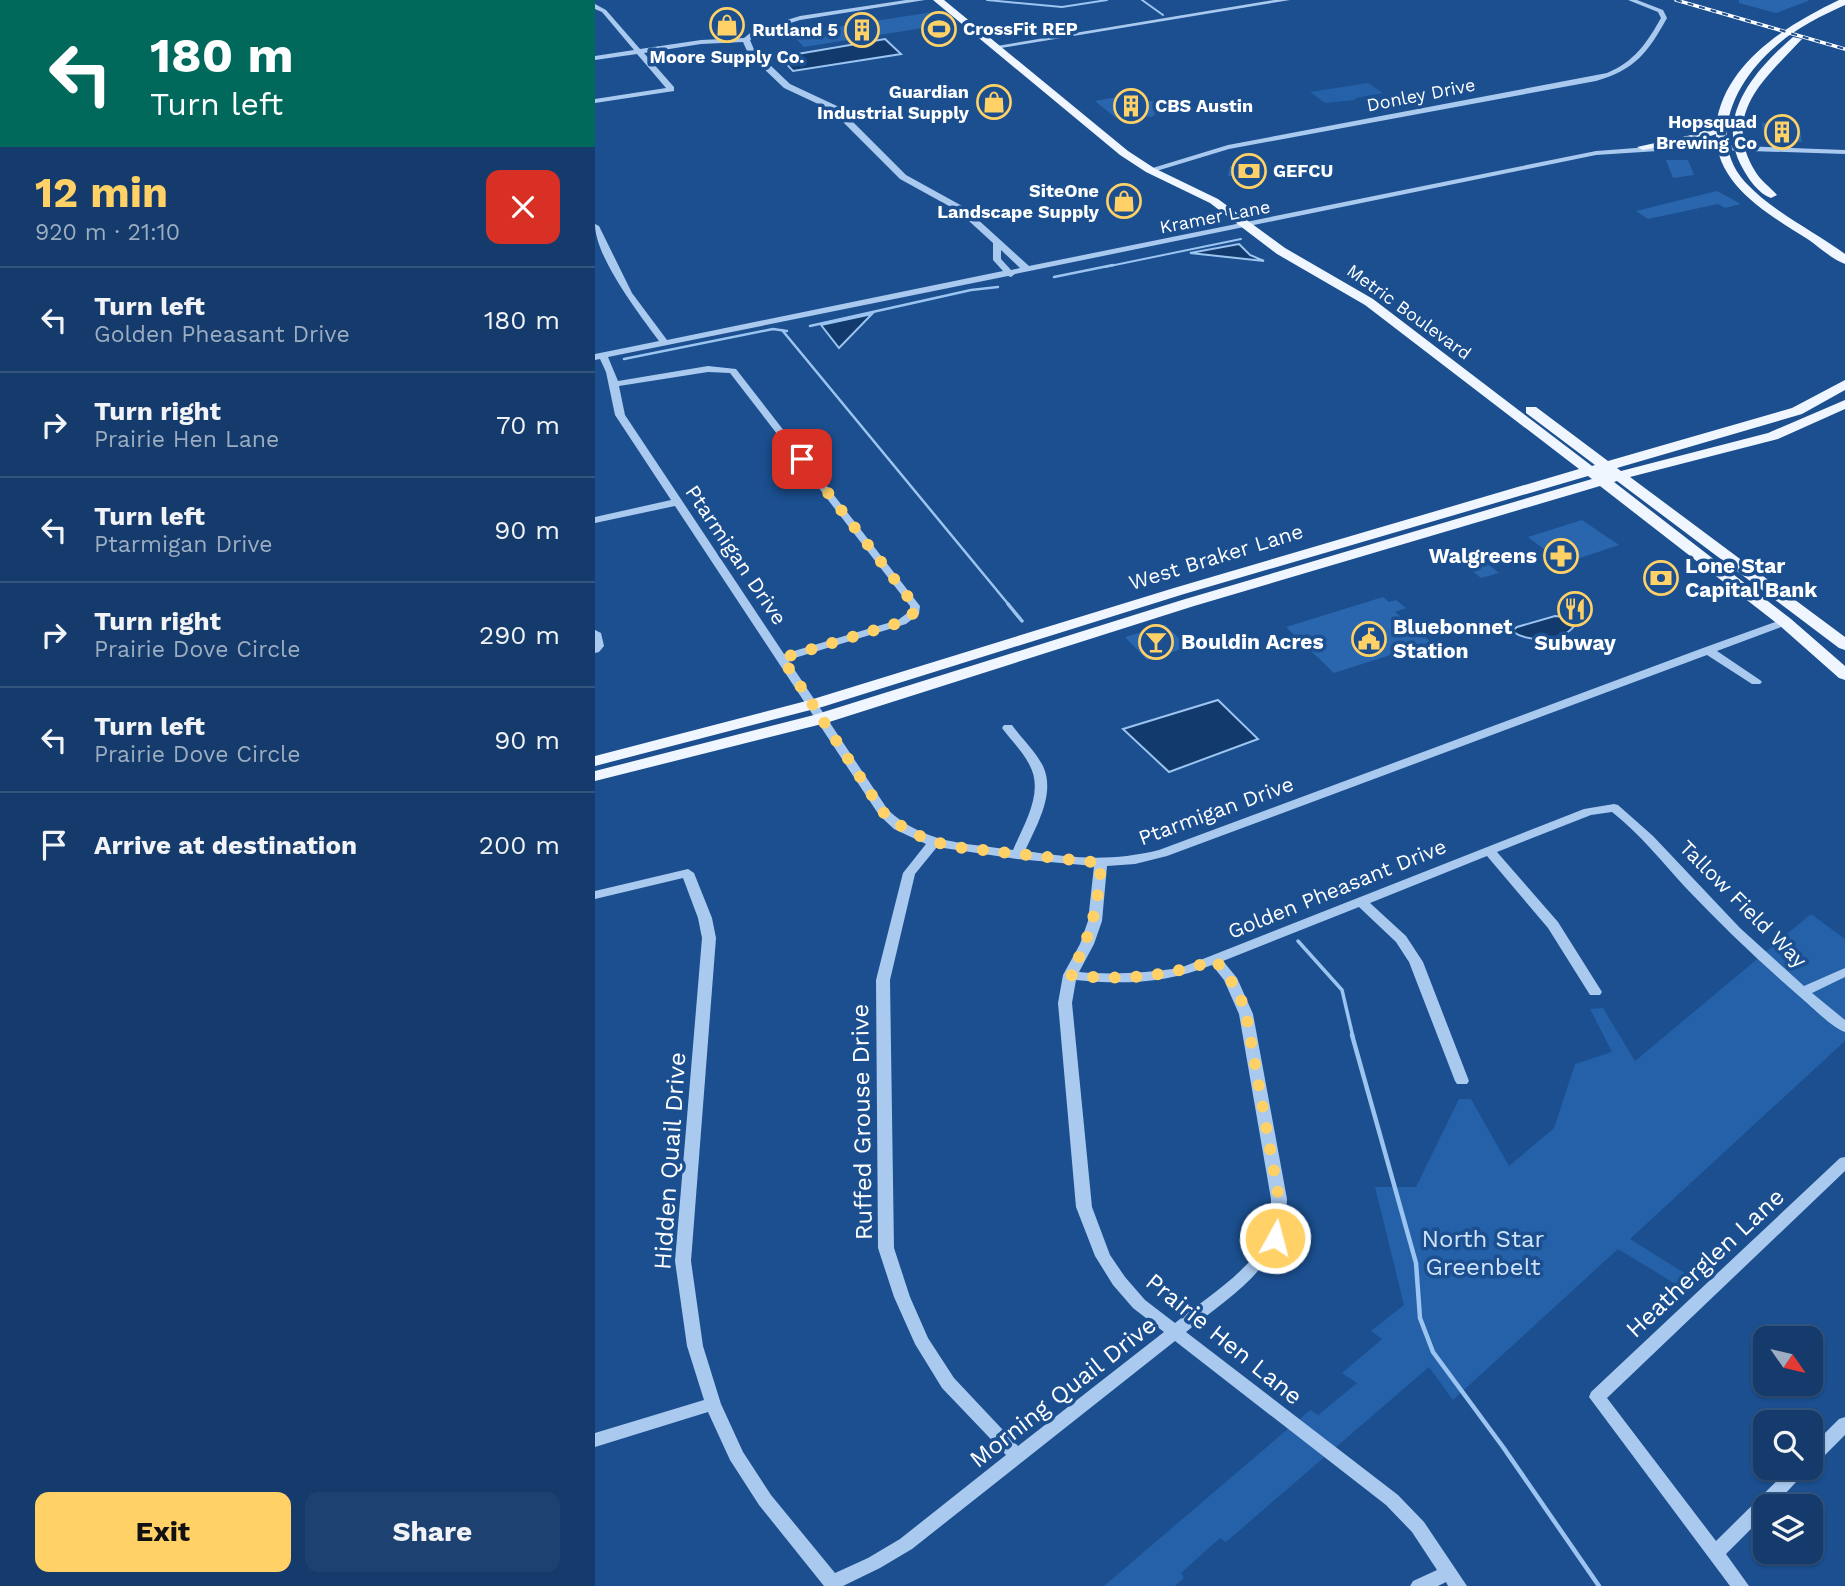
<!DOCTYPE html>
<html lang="en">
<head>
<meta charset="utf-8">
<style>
	body { margin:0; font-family:"Work Sans",sans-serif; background:#1d4271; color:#f1f3f6; height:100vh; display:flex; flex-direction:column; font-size:26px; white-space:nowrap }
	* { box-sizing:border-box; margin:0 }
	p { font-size:23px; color:#9dadc1 }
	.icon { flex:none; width:38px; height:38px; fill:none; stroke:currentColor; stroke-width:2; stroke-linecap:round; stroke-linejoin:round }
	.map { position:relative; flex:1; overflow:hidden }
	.panel { display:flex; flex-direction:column; background:#143b6b; width:595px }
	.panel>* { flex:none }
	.hud { background:#00695c; color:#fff; overflow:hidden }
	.needle { width:46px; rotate:124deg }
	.fabs { position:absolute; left:1158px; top:1326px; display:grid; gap:14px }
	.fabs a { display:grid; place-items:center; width:70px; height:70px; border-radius:14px; background:#143b6b; box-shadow:0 2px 5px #0004,0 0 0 2px #33557e; font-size:35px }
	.pin { position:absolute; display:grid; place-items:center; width:60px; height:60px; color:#fff; margin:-30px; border-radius:14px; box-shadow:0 4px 10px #0006 }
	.me { position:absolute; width:77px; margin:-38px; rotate:7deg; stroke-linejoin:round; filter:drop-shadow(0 0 5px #0008) }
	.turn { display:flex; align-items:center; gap:24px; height:147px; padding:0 35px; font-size:32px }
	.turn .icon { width:91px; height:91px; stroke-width:2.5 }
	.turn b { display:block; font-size:49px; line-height:60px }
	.round { display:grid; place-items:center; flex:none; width:74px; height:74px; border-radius:14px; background:#1d4271 }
	.head { display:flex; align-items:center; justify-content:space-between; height:119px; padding:0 35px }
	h1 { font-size:42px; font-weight:700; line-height:52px; color:#ffd166 }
	.button { display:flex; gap:14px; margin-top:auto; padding:14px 35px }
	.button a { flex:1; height:80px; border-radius:14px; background:#ffd166; color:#111; font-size:28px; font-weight:700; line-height:80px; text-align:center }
	.button a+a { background:#1d4271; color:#f1f3f6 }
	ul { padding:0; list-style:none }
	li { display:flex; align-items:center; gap:21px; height:105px; padding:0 35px; border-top:2px solid #33557e }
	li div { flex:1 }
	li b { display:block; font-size:26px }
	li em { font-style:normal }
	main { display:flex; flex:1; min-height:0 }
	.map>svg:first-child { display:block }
	.green { fill:#2461a8 }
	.water { fill:#123a6d; stroke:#9cc4f0; stroke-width:2 }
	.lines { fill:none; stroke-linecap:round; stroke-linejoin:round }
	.stream-far3 { stroke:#9cc4f0; stroke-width:2 }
	.stream-far2 { stroke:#9cc4f0; stroke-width:2.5 }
	.stream-far1 { stroke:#9cc4f0; stroke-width:3.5 }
	.stream { stroke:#9cc4f0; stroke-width:4.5 }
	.building { fill:#2a66ad }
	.minor { fill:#a9c9ee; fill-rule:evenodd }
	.major { fill:#f0f6ff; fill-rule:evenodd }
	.rail-casing { stroke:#fff; stroke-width:3.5 }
	.rail { stroke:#1b4f8f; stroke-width:2; stroke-dasharray:6; stroke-linecap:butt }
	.route { stroke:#ffd166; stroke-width:12; stroke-dasharray:0 21.6 }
	.labels { text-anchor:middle; stroke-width:7; stroke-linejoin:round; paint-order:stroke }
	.far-poi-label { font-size:18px; font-weight:bold; fill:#fff; stroke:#1b4f8f; text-anchor:end }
	.far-street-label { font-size:18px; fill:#fff; stroke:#1b4f8f }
	.street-label { font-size:21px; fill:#fff; stroke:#1b4f8f }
	.poi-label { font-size:21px; font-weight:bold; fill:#fff; stroke:#1b4f8f; text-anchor:start }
	.near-street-label { font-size:24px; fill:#fff; stroke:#1b4f8f }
	.near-park-label { font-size:24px; fill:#cfe3fa; stroke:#1b4f8f }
</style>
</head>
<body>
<main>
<section class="panel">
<div class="hud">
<div class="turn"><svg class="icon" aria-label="left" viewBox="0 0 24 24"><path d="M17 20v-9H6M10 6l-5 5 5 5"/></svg><div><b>180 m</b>Turn left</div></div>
</div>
<div class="head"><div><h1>12 min</h1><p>920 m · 21:10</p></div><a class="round" style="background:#d93025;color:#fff"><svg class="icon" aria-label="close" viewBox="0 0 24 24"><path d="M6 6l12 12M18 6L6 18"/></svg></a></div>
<ul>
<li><svg class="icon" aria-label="left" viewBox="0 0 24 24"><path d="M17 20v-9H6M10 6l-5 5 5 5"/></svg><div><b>Turn left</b><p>Golden Pheasant Drive</p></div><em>180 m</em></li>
<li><svg class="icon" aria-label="right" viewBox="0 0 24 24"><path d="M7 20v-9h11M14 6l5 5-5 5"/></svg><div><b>Turn right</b><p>Prairie Hen Lane</p></div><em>70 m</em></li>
<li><svg class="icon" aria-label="left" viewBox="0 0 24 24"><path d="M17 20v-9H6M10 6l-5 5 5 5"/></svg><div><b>Turn left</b><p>Ptarmigan Drive</p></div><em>90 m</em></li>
<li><svg class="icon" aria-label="right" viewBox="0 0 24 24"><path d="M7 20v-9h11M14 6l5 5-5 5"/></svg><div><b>Turn right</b><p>Prairie Dove Circle</p></div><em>290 m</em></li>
<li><svg class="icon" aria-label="left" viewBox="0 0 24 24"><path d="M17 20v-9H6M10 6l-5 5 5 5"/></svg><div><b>Turn left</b><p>Prairie Dove Circle</p></div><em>90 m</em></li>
<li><svg class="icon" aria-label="arrive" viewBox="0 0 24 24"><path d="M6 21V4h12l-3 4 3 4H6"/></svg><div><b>Arrive at destination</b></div><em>200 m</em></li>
</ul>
<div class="button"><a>Exit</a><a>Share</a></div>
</section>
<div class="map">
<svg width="1250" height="1586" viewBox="0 0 1250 1586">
	<rect width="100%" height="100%" fill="#1b4f8f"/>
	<g class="green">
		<polygon points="773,83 788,93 761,98 760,100 730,103 715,92"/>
		<polygon points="1216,914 1250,939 1250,1041 1035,1239 1104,1282 1092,1291 1023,1249 858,1400 834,1367 631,1542 625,1538 586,1573 589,1578 580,1586 509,1586 715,1410 723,1415 762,1383 747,1373 787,1339 776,1331 809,1305 780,1187 821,1187 864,1099 876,1099 914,1166 959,1128 980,1064 1017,1052 995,1009 1008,1008 1040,1061"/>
	</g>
	<g class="water">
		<polygon points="290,39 306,54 198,71 185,57"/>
		<polygon points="644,244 655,255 669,261 595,253"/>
		<polygon points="277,314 244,348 226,325"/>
		<path d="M960,616l10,1 10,8c-12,17 -47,18 -63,6l5,-4z"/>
		<polygon points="623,700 663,739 574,772 528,729"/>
	</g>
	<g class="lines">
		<g class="stream-far3">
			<polyline points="392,0 467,7 512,0"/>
			<polyline points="547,0 568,15"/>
			<polyline points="510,267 646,239"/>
		</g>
		<g class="stream-far2">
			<polyline points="459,277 518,265"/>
			<polyline points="215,326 376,290 403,287"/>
			<polyline points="187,330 414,605"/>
			<polyline points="29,359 178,329 192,331"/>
		</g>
		<g class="stream-far1">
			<polyline points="413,604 427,621"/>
			<polyline points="703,941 747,990 758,1037"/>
		</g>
		<polyline class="stream" points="757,1035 821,1263 825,1318 838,1352 908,1447 1004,1586"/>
	</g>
	<g class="building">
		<polygon points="1144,0 1213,0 1213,1 1181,13 1144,3"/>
		<polygon points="338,12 353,24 209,47 196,34"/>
		<polygon points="534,95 541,101 559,101 578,115 561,113 557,117 538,115 521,118 500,101"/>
		<polygon points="1167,123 1204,124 1207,142 1170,140"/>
		<polygon points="1071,160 1093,160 1099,175 1078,178"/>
		<polygon points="642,164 661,164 661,167 668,167 666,177 639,179 640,176 633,176 635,166 642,166"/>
		<polygon points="1122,191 1146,204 1130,208 1123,204 1053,219 1041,211"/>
		<polygon points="987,520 1024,545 973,562 956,563 946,555 954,553 933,537"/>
		<polygon points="877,554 885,558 904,573 886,578 861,558"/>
		<polygon points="788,597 794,602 801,600 811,608 800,612 836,642 739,673 691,627"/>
		<polygon points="570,625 593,647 552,660 530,637"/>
	</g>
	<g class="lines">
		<g class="minor">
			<path d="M311,0h19l-125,20 -41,13 -9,7 8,19 11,5 21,20 47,22 69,69 58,32 65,59 567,-115 93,-7 156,6v4l-156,-5 -93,6 -581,119 -4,3 -3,-1 -400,81 10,24 90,-15 28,3 184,237 -1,8 -13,10 -118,36 100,150c37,34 77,33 125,40 11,-26 32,-58 16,-86 -7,-13 -18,-24 -27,-36l2,-3h8c10,14 23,26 31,41 13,28 -7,60 -18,85 49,7 85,11 134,-1l544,-202 78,-28h8l2,2 -2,2 -72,27 43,29 2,2 -2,2h-8l-45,-29 -540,201 -32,8 -28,2 -5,55 -8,23 -15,28c33,3 67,1 101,-4l404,-159 30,-5 4,1 35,31 87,92 64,58 41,-18v9l-33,16 33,27v12c-14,-5 -34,-26 -46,-36 -39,-34 -77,-70 -113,-108 -24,-26 -46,-54 -74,-76l-21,3 -94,37 61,70 44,70 -2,3h-10l-42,-67 -61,-72 -117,47 36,33 17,26 46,119 -2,3h-10l-2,-3 -46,-119 -13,-20 -37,-35 -136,54 14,17 16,36 34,185c-2,66 -54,95 -101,133l212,163 26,27 43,64h-19l-2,-4 -8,4h-28l3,-5 24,-11 -25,-38 -26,-27 -211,-164 -263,208 -32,19 -37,18h-19l-65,-81 -29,-45 -22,-48 -113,35v-14l109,-33 -17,-54 -12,-85 27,-323 -4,-20 -15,-40 -88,21v-8l93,-22 6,4 18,45 4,20 -25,323 12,85 18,58 22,48 28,43 64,78 33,-15 32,-19 106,-84 -64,-67 -27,-44 -21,-47 -16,-49 -2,-268 27,-107 23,-29 -32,-15 -15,-14 -204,-309 -80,17v-6l76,-17 -56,-85 -9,-43 -6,-13 -5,1v-6l64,-13c-20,-27 -64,-84 -64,-117l4,2 33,67 35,47 336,-69 -10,-11v-17l-35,-32 -58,-32 -69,-69 -47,-22 -21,-20 -11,-6 -9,-20 -42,2 -57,9 30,34v4l-79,12v-4l71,-11 -29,-34 -42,6v-4l39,-6 -32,-38 -7,-3v-5l11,6 34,39 61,-9 43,-2 10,-8 46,-14zM406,250l19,18 -9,2 -10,-11zM113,372l22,1 180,233v5l-12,9 -114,34 -159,-239 -6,-29zM342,847l80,12 77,7 -6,55 -8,23 -17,31 -5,28 18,204 19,49 18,29 20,23 31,24 -146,114 -64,-68 -26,-40 -18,-41 -16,-49 -4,-268 25,-106zM617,965l12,15 15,34 32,185c0,13 -1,26 -5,38 -15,34 -63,63 -91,86l-30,-23 -20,-23 -15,-22 -18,-48 -20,-204 4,-23c47,5 92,3 136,-15z"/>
			<polygon points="679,0 695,0 400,49 396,47"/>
			<path d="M1033,0h9l26,10 4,8c-19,34 -32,52 -71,63l-367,68 -76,23 -7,-2 82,-25 379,-72c27,-11 40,-30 54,-55l-3,-6z"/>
			<polygon points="0,630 6,633 9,646 4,652 0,653"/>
			<polygon points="1250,1157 1250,1171 1012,1398 1121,1541 1195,1468 1214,1468 1178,1507 1171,1507 1171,1514 1131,1554 1154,1586 1135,1586 994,1397 996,1392 1245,1158"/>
			<polygon points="1250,1417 1250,1435 1222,1463 1216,1465 1216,1447 1244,1419"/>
		</g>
		<g class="major">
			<polygon points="338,0 349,0 533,151 559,168 623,199 690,248 778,299 997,466 1000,465 931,413 931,407 941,407 1013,461 1197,408 1250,380 1250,390 1207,414 1022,468 1026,471 1173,433 1250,400 1250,409 1183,439 1035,477 1250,637 1250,650 1244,648 1022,481 1019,482 1196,619 1250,666 1250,680 1244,678 1184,625 1005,486 599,606 231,723 0,781 0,771 219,715 587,600 997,479 993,476 589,594 227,707 0,766 0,756 215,700 579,588 984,469 770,305 682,254 615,203 551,172 525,155"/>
			<path d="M1244,0h6v5c-24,11 -49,23 -69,41 -38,32 -71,91 -31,136 28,30 67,48 100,72v10c-13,-5 -25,-16 -36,-24 -39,-25 -93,-54 -93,-106l-17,6 -56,10 -6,-3 59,-13 20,-8c8,-63 71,-101 123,-126z"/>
			<path d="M1198,37l9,2c-35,38 -82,74 -47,132 5,9 15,16 22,24l-6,3c-12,-4 -23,-19 -29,-31 -28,-51 14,-98 51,-130z"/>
		</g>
		<g class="rail-casing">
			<polyline id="rail" points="1081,0 1250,49"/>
		</g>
		<use href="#rail" class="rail"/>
	</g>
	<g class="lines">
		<path class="route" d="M207,459l113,147v6l-13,10 -120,36 101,154c21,19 44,29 72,35l146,16c-3,44 -10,73 -31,112 52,6 96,2 145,-15 15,17 25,33 31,54l33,185 1,21 -5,18"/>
	</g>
	<defs>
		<g id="shop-ring" transform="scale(1.75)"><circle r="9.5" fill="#1b4f8f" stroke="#ffd166" stroke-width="1.5"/><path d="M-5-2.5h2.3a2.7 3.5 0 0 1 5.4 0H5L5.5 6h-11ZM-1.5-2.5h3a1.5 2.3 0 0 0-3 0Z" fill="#ffd166"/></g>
		<g id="stadium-ring" transform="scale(1.75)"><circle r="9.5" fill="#1b4f8f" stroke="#ffd166" stroke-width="1.5"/><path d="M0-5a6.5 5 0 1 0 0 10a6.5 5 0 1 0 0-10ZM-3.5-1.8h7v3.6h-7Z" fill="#ffd166"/></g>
		<g id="building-ring" transform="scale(1.75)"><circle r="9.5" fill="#1b4f8f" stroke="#ffd166" stroke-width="1.5"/><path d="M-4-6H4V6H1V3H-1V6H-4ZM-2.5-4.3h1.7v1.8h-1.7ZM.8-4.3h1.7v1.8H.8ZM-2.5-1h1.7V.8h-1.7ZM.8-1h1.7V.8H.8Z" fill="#ffd166"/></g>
		<g id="bank-ring" transform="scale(1.75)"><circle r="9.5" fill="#1b4f8f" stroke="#ffd166" stroke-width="1.5"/><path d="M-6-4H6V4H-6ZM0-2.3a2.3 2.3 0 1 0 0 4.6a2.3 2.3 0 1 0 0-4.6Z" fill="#ffd166"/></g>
		<g id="pharmacy-ring" transform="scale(1.75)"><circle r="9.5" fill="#1b4f8f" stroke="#ffd166" stroke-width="1.5"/><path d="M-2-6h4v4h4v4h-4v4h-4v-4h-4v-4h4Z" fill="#ffd166"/></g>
		<g id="restaurant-ring" transform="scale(1.75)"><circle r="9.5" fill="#1b4f8f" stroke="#ffd166" stroke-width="1.5"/><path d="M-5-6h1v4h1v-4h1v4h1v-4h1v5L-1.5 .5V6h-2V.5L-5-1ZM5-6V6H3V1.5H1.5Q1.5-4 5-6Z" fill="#ffd166"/></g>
		<g id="civic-ring" transform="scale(1.75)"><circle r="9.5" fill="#1b4f8f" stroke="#ffd166" stroke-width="1.5"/><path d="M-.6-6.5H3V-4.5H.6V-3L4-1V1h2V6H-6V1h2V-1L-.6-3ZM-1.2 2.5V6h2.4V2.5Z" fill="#ffd166"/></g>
		<g id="bar-ring" transform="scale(1.75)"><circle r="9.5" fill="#1b4f8f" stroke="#ffd166" stroke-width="1.5"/><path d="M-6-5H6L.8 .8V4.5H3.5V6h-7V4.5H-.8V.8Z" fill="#ffd166"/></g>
	</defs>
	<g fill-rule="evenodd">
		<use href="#shop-ring" x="132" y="25"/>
		<use href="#stadium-ring" x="344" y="29"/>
		<use href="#building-ring" x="267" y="30"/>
		<use href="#shop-ring" x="399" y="102"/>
		<use href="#building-ring" x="536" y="106"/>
		<use href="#building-ring" x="1187" y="132"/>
		<use href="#bank-ring" x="654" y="171"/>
		<use href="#shop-ring" x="529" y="201"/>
		<use href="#pharmacy-ring" x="966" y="556"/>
		<use href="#bank-ring" x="1066" y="578"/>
		<use href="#restaurant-ring" x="980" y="609"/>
		<use href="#civic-ring" x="774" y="639"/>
		<use href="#bar-ring" x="561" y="642"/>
	</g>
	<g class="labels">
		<g class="far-poi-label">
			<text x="368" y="35" text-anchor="start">CrossFit REP</text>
			<text x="243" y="36">Rutland 5</text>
			<text x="132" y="63" text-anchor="middle">Moore Supply Co.</text>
			<text x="374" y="98">Guardian<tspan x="374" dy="21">Industrial Supply</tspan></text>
			<text x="560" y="112" text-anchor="start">CBS Austin</text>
			<text x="1162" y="128">Hopsquad<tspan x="1162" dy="21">Brewing Co</tspan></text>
			<text x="678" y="177" text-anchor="start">GEFCU</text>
			<text x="504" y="197">SiteOne<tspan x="504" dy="21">Landscape Supply</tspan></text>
		</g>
		<g class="far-street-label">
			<text transform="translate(826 95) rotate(-11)" y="6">Donley Drive</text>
			<text transform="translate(620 217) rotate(-11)" y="6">Kramer Lane</text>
			<text transform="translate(814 312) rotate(36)" y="6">Metric Boulevard</text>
		</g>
		<g class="street-label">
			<text transform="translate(141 555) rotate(56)" y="7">Ptarmigan Drive</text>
			<text transform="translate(621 557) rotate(-17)" y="7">West Braker Lane</text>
			<text transform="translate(621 811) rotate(-20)" y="7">Ptarmigan Drive</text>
			<text transform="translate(742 889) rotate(-22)" y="7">Golden Pheasant Drive</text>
			<text transform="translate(1148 904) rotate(45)" y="7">Tallow Field Way</text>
		</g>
		<g class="poi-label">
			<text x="942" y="563" text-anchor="end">Walgreens</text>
			<text x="1090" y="573">Lone Star<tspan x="1090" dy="24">Capital Bank</tspan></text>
			<text x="798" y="634">Bluebonnet<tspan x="798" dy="24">Station</tspan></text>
			<text x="586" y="649">Bouldin Acres</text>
			<text x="980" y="650" text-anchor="middle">Subway</text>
		</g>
		<g class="near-street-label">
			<text transform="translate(267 1122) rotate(-91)" y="8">Ruffed Grouse Drive</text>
			<text transform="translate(75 1161) rotate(-86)" y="8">Hidden Quail Drive</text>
			<text transform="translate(1110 1263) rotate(-43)" y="8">Heatherglen Lane</text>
			<text transform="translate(629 1339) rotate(39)" y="8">Prairie Hen Lane</text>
			<text transform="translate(468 1392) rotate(-38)" y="8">Morning Quail Drive</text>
		</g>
		<g class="near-park-label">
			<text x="888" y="1247">North Star<tspan x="888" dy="28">Greenbelt</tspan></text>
		</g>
	</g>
</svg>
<div class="fabs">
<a><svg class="needle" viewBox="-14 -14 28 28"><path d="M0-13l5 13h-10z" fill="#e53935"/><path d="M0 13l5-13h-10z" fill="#9dadc1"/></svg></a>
<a><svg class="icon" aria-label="search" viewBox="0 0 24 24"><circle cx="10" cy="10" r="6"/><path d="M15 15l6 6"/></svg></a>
<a><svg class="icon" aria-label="layers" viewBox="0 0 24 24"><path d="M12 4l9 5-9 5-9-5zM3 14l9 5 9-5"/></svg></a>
</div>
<div class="pin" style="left:207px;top:459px;background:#d93025"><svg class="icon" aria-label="arrive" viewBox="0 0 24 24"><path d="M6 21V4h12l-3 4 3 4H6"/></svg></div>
<svg class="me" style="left:680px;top:1238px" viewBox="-20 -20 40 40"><circle r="17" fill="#ffd166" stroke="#fff" stroke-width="3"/><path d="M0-11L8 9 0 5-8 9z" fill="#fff"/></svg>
</div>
</main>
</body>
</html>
